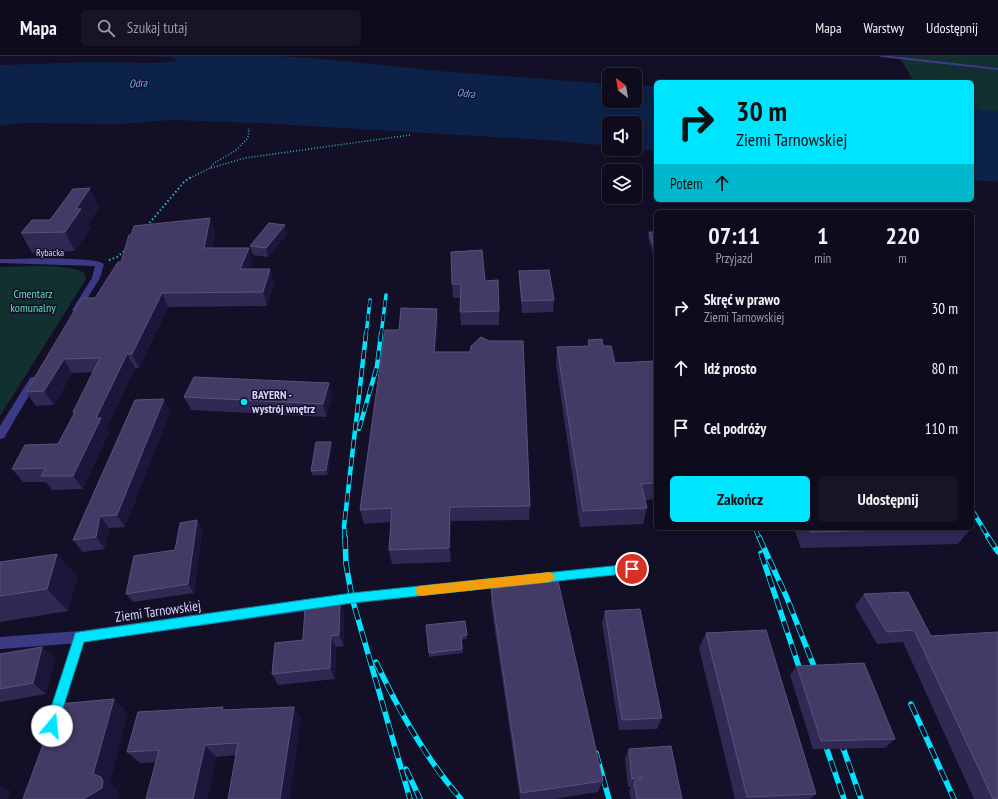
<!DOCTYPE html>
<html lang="pl">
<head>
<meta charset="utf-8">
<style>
	body { margin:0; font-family:"PT Sans Narrow",sans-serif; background:#171425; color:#f1f3f6; height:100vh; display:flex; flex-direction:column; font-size:15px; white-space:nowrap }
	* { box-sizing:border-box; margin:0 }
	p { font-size:13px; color:#9b9ba3 }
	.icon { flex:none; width:22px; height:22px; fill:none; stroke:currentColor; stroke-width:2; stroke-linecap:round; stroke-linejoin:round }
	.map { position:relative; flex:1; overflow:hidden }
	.details { position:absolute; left:654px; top:154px; width:320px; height:320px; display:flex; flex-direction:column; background:#0e0b1c; border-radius:6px; box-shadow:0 2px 10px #0003,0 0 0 1px #2e2b3b }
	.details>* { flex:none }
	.hud { position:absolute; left:654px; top:24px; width:320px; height:122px; border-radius:6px; box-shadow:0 2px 10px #0003,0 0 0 1px #2e2b3b; background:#00e5ff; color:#111; overflow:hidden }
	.needle { width:26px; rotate:329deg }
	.controls { position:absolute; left:602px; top:12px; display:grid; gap:8px }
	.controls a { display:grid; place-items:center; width:40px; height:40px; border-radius:6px; background:#0e0b1c; box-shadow:0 2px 10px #0003,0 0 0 1px #2e2b3b; font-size:20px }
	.pin { position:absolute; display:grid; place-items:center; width:34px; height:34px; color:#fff; margin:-17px; border:2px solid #fff; border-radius:50%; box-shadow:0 1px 4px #0007 }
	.me { position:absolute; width:44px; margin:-22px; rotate:17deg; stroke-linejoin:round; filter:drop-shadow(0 0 3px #0008) }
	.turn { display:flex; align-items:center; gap:14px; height:84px; padding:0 16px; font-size:18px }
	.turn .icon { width:52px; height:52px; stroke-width:2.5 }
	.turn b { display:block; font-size:28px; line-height:34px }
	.then { display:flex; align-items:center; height:38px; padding:0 16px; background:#0003; gap:8px; font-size:15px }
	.eta { display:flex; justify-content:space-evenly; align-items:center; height:68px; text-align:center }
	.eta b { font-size:24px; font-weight:700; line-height:28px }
	.action { display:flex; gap:8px; margin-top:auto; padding:8px 16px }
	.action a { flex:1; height:46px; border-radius:6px; background:#00e5ff; color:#111; font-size:16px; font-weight:700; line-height:46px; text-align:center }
	.action a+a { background:#171425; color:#f1f3f6 }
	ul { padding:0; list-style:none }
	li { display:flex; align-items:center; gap:12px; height:60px; padding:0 16px }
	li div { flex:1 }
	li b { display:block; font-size:15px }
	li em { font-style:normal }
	header { display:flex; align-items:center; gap:24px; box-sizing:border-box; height:56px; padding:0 20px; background:#0e0b1c; border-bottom:1px solid #2e2b3b }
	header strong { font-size:19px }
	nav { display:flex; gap:22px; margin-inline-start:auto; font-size:14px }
	.search { width:280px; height:36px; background:#171425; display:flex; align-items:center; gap:10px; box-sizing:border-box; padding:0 14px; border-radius:6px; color:#9b9ba3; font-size:15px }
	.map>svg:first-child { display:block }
	.green { fill:#12302f }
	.water { fill:#0c2248 }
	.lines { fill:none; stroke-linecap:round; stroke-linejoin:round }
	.path-far1 { stroke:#2fb8b0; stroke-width:1.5; stroke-dasharray:1 2; stroke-linecap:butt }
	.path { stroke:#2fb8b0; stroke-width:2; stroke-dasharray:1.5 2.5; stroke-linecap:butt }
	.lane { fill:#3d3a85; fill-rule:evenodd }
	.street { fill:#3d3a85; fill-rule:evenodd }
	.rail-far2-casing { stroke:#00e5ff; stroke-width:3.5 }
	.rail-far1-casing { stroke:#00e5ff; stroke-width:4.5 }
	.rail-casing { stroke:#00e5ff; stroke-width:5.5 }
	.rail-far2 { stroke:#130f26; stroke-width:2.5; stroke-dasharray:7; stroke-linecap:butt }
	.rail-far1 { stroke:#130f26; stroke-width:3; stroke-dasharray:9; stroke-linecap:butt }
	.rail { stroke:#130f26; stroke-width:4; stroke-dasharray:12; stroke-linecap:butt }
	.wall { fill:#312854 }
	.shaded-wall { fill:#1d163a }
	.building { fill:#433a66; stroke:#5a527e }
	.route { fill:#00e5ff; stroke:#0095a6 }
	.slow { fill:#f59e0b }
	.poi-dot { fill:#00e5ff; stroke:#130f26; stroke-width:1.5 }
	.labels { text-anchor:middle; stroke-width:3; stroke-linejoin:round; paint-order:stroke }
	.far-street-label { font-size:10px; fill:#d9d4ff; stroke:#130f26 }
	.far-water-label { font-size:11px; font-style:italic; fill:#62b6ff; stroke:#130f26 }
	.park-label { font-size:12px; fill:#5fe0c0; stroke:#130f26 }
	.poi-label { font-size:12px; font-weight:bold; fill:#d9d4ff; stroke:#130f26; text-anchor:start }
	.near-street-label { font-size:14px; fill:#d9d4ff; stroke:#130f26 }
</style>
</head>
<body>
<header>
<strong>Mapa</strong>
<div class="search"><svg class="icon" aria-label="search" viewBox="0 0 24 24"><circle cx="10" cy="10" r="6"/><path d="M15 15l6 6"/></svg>Szukaj tutaj</div>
<nav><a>Mapa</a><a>Warstwy</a><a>Udostępnij</a></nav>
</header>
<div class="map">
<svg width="998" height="743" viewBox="0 0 998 743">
	<rect width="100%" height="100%" fill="#130f26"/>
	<g class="green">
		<polygon points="899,0 998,0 998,61 972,55 972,26 914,26"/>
		<path d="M0,211c27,0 58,-4 84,5l2,7 -86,137z"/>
	</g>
	<g class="water">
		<polygon points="137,0 279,0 323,3 439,15 609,28 609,45 635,45 635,29 656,30 656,95 635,93 635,67 609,67 609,90 562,85 259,67 172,64 120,68 23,67 0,70 0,9 90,6 155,7 177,5 173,1"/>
		<polygon points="972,53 998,55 998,126 972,124"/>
	</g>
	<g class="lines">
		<g class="path-far1">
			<polyline points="211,112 245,102 410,79"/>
			<polyline points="190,122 210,112 214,107 235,95 248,82 249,72"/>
		</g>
		<g class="path">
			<polyline points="147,170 184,126 191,121"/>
			<polyline points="109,204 117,201 127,193"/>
		</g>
		<g class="lane">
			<polygon points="879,0 892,0 998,12 998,14 881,1"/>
			<polygon points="632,509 635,510 637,513 635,516 632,517 320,551 317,550 315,547 317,544 320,543"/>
			<polygon points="79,576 83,578 84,581 61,657 60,661 56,662 52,661 51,657 74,581 75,578"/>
		</g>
		<g class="street">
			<path d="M0,203c16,0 96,-3 104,5l-4,14 -21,34 -3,1 -4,-3 20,-32 3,-12 -95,-3z"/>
			<polygon points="33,321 38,324 4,382 0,383 0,370 30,322"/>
			<polygon points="320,541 324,543 326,547 324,551 320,553 79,587 0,593 0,581 79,575"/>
		</g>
		<g class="rail-far2-casing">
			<g id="rail-far2">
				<polyline points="366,279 370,244"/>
				<polyline points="381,279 386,239"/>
			</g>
		</g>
		<g class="rail-far1-casing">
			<g id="rail-far1">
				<polyline points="359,373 377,310 381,278"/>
				<polyline points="972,454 989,482"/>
				<polyline points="755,472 759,482"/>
				<polyline points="345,482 344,471 366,278"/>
			</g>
		</g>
		<g class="rail-casing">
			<g id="rail">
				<polyline points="345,481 346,508 352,542 410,743"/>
				<polyline points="759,481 787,542 817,618"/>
				<polyline points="988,481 998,496"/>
				<polyline points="761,497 802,620"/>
				<path d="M376,606c23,49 49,96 85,137"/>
				<polyline points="911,648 954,743"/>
				<polyline points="823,682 844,743"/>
				<polyline points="840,683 861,743"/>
				<polyline points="596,697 609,743"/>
				<polyline points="406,713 420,743"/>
			</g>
		</g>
		<use href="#rail-far2" class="rail-far2"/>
		<use href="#rail-far1" class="rail-far1"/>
		<use href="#rail" class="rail"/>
	</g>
	<g class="wall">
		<polygon points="99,151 88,168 90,172 75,195 32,197 21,177 50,164"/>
		<polygon points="215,176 212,192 253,206 250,213 270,213 274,227 267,250 168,251 139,312 135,312 107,372 109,376 83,433 52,434 46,426 23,426 12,413 58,388 74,357 73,356 93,316 72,317 54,349 36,350 26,336 95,242 121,206"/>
		<polygon points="649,176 656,176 656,197 653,197 648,181"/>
		<polygon points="287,178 268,201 253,199 250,190"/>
		<polygon points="451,196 485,225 499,255 499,269 461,269 460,256 461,242 453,242"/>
		<polygon points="519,215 554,244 553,256 522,257 519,226"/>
		<polygon points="438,267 436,296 530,450 529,464 451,465 451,506 392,508 389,494 391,466 364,468 360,454 399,274"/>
		<polygon points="588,284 603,290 615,307 656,305 656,443 645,444 647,452 643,468 580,471 556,308 557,291 588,290"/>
		<polygon points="184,341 333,341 326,361 191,354"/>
		<polygon points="170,356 125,471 109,472 105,493 83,496 73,484"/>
		<polygon points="332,390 328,419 312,419 311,415"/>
		<polygon points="197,464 202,473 194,537 133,546 126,538 175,494"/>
		<polygon points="794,472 971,472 958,488 801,492"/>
		<polygon points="57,498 77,521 68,555 0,566 0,506"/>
		<polygon points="491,533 603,725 598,736 555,743 520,743 491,549"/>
		<polygon points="864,538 931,580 998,743 974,743 903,586 877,588 855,550"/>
		<polygon points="340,546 344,558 344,590 336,591 335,623 278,629 272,618 303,584"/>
		<polygon points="605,555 662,662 657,673 619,674 602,567"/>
		<polygon points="465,565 467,583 462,584 463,597 429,601 429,597"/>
		<polygon points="706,577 816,738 810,743 735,743 699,592"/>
		<polygon points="0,598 55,602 46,638 0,646"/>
		<polygon points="797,610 895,683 885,692 813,693 790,619"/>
		<polygon points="225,654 301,663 236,699 216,701 207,743 146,743 156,706 140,707 127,696"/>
		<polygon points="629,693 682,743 631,743 629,735 631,731 628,731 625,702"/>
	</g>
	<g class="shaded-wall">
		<polygon points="90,132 99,151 88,168 90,172 75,195 65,176 76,153"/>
		<polygon points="210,162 215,176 209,206 204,192"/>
		<polygon points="285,169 287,178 268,201 266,192"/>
		<polygon points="249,192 253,206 245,227 240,213"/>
		<polygon points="270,213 274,227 267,250 263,236"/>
		<polygon points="162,237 168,251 139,312 132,298"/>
		<polygon points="437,253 438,267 436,311 434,296"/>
		<polygon points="127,298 135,312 107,372 109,376 83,433 73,420 96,362"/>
		<polygon points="64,303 72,317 54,349 44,335"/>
		<polygon points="329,327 333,341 326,361 323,348"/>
		<polygon points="164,343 170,356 125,471 117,459"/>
		<polygon points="331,386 332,390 328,419 326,414"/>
		<polygon points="450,451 451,465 451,506 449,492"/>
		<polygon points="100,460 109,472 105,493 96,481"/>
		<polygon points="197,464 202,473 194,537 188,528"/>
		<polygon points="57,498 77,521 68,555 47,533"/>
		<polygon points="340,546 344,558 344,590 339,579"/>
		<polygon points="331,580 336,591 335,623 330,612"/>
		<polygon points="42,591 55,602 46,638 33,627"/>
		<polygon points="114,643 128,657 110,728 117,733 119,737 118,743 84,743"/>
		<polygon points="294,651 301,663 290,743 280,743"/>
		<polygon points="205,689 216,701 207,743 193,743"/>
		<polygon points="0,729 11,735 7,743 0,743"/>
	</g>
	<g class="building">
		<polygon points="90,132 76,153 81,153 65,176 21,177 32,164 50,164 73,133"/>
		<polygon points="210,162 204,192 249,192 240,213 270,213 263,236 162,237 132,298 127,298 96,362 101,362 73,420 41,420 46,412 12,413 25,389 58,388 75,356 73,356 100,302 64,303 44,335 26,336 82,242 95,242 118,206 121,206 129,179 131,179 134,170"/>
		<polygon points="269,167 285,169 266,192 250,190"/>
		<polygon points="649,176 656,176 656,192 654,192"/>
		<polygon points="482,194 485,225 498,224 499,255 460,256 461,228 452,228 451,196"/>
		<polygon points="549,214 554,244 522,245 519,215"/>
		<polygon points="401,252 437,253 434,296 470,296 471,290 481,281 489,285 523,285 530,450 450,451 449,492 389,494 392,452 360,454 385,274 399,274"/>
		<polygon points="602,283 603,290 611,290 615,307 656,305 656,427 641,428 647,452 583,455 557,291 590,290 588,284"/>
		<polygon points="194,321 329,327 323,348 184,341"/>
		<polygon points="164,343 117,459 100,460 96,481 73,484 135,344"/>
		<polygon points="316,386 331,386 326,414 311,415"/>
		<polygon points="197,464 188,528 126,538 134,500 175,494 180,467"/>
		<polygon points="809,472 971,472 810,476"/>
		<polygon points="57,498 47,533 0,540 0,506"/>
		<polygon points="558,525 603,725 521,737 491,533"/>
		<polygon points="908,536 931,580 998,576 998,743 993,743 914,574 887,576 864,538"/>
		<polygon points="340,546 339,579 331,580 330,612 272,618 275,587 303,584 305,550"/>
		<polygon points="640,553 662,662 622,664 605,555"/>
		<polygon points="465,565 467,579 461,580 462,593 429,597 426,569"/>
		<polygon points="766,574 816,738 747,741 706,577"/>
		<polygon points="42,591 33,627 0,633 0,598"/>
		<polygon points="864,607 895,683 821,685 797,610"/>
		<polygon points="114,643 93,718 101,721 103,725 102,732 85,742 84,743 23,743 58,648"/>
		<polygon points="223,651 222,654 294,651 280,743 228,743 238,687 205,689 193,743 146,743 159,694 127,696 138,656"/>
		<polygon points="671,690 682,743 637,743 634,726 643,721 632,723 629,693"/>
	</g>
	<polygon class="route" points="632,508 636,509 637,513 636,516 632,517 352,547 84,586 56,674 52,676 47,674 45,670 74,581 75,577 79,576 352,537"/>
	<polygon class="slow" points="550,516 553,518 555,521 553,524 550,526 420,540 417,538 415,535 417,531 420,530"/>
	<circle class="poi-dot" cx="244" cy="346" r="4"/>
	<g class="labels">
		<g class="far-street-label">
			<text x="50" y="200">Rybacka</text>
		</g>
		<g class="far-water-label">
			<text transform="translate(138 27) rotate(-4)" y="4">Odra</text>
			<text transform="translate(466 37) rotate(6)" y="4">Odra</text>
		</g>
		<g class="park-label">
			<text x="33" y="242">Cmentarz<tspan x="33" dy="14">komunalny</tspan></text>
		</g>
		<g class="poi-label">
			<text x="252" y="343">BAYERN -<tspan x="252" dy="14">wystrój wnętrz</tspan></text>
		</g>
		<g class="near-street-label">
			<text transform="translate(158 555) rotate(-8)" y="5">Ziemi Tarnowskiej</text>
		</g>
	</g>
</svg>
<div class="controls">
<a><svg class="needle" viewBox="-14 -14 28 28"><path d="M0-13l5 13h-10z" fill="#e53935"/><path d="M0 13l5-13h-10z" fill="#9b9ba3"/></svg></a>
<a><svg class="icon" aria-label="sound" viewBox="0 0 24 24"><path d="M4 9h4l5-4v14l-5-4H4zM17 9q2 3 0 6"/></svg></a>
<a><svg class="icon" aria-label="layers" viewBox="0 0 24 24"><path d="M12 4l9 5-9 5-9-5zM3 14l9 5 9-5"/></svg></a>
</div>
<div class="pin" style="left:632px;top:513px;background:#d93025"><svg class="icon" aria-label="arrive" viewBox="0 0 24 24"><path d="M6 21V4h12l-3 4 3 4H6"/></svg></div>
<svg class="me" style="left:52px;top:670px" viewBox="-20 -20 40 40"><circle r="19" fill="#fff"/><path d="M0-13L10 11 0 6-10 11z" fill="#00e5ff"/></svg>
<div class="hud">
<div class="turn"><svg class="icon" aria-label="right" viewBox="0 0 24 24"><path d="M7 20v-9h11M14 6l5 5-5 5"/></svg><div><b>30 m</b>Ziemi Tarnowskiej</div></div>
<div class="then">Potem<svg class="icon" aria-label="ahead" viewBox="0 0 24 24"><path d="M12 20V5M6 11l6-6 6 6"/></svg></div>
</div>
<section class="details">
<div class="eta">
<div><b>07:11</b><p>Przyjazd</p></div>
<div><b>1</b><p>min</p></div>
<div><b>220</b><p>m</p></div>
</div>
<ul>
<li><svg class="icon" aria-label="right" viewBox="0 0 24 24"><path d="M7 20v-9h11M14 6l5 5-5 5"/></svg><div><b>Skręć w prawo</b><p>Ziemi Tarnowskiej</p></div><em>30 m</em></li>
<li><svg class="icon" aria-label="ahead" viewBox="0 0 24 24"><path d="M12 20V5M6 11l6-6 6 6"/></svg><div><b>Idź prosto</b></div><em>80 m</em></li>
<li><svg class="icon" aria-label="arrive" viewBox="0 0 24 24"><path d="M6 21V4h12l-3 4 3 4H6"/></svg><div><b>Cel podróży</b></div><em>110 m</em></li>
</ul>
<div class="action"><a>Zakończ</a><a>Udostępnij</a></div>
</section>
</div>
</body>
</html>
